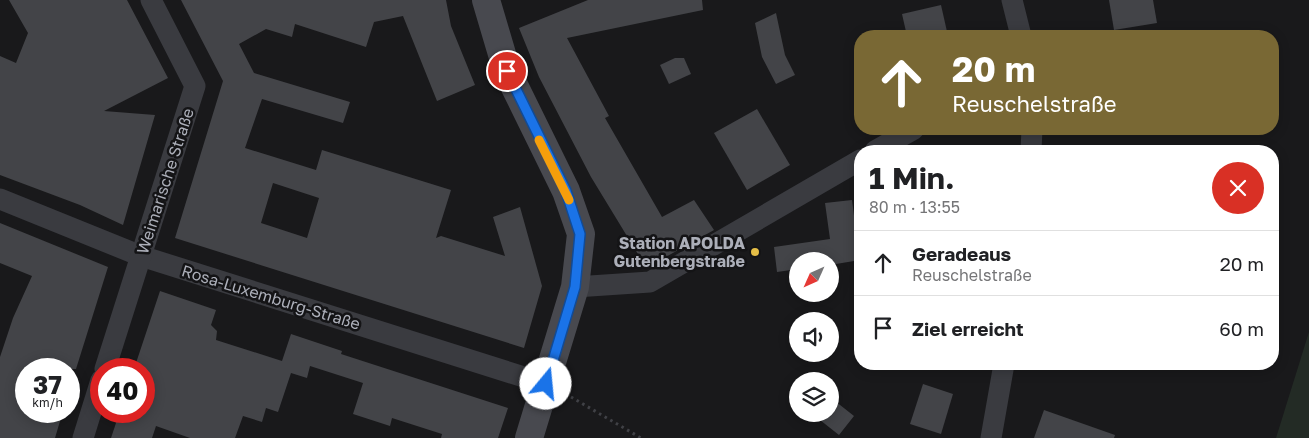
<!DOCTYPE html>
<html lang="de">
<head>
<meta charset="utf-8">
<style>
	body { margin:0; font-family:"Golos Text",sans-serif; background:#f6f6f6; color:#202124; height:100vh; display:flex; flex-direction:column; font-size:19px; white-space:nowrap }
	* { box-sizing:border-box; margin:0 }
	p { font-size:16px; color:#757577 }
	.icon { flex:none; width:28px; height:28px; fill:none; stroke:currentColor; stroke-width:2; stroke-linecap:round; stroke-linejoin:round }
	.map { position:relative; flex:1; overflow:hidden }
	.sheet { position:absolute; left:854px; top:145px; width:425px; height:225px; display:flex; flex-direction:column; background:#fff; border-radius:20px; box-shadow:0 2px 12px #0003 }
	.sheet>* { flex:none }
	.top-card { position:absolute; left:854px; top:30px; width:425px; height:105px; border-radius:20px; box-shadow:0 2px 12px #0003; background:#796834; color:#fff; overflow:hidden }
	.needle { width:32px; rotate:225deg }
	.fabs { position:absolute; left:789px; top:252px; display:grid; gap:10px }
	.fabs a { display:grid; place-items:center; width:50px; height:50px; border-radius:50%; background:#fff; box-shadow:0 2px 12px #0003; font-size:25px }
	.speed { position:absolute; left:15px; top:358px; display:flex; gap:10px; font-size:25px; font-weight:700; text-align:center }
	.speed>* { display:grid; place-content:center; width:65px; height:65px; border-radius:50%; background:#fff; box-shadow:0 2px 12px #0003; line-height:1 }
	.speed small { font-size:12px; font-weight:400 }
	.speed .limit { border:8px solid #d22; background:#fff; color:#111 }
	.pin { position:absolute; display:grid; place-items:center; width:42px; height:42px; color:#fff; margin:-21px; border:2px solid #fff; border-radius:50%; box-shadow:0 1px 5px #0007 }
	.me { position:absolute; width:55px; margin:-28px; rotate:17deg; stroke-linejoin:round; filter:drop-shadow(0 0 4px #0008) }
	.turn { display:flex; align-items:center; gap:18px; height:105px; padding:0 15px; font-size:22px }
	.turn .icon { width:65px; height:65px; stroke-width:2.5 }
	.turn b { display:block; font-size:35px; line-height:42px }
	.round { display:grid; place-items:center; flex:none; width:52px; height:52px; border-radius:26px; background:#f6f6f6 }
	.headline { display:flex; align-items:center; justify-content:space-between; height:85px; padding:0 15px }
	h1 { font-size:30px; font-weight:700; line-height:38px }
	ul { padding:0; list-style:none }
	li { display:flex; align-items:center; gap:15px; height:65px; padding:0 15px; border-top:1px solid #e0e0e0 }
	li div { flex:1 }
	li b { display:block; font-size:19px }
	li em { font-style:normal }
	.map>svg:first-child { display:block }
	.green { fill:#232b25 }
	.building { fill:#434448; fill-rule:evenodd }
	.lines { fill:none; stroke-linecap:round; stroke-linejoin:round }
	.path { stroke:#404146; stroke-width:3; stroke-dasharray:2.5 4; stroke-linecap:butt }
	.street { stroke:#3a3b40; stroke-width:21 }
	.secondary { stroke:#48494f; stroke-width:28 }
	.route-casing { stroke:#114b97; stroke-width:12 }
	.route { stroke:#1a73e8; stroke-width:9 }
	.slow { stroke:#f59e0b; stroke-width:9 }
	.poi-dot { fill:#e5be47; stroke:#141416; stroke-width:2 }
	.labels { text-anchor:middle; stroke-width:5; stroke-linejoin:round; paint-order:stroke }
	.street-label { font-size:16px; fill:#acafb9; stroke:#141416 }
	.poi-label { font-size:16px; font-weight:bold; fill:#acafb9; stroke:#141416; text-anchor:end }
</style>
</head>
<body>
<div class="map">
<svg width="1309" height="438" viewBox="0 0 1309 438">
	<rect width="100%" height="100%" fill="#19191b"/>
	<polygon class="green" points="1309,332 1309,438 1276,438"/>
	<g class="building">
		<polygon points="9,0 127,0 168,78 104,111 155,115 123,225 80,205 0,175 0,56 16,63 28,33"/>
		<path d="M181,0h265l5,26 24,59 -38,16 -34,-85 -29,6 -8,25 -71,-23 -3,13 -26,-8 -27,15 15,29 96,29 -7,21 -81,-24 -17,49 71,22 6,-20 129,40 -15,48 5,-2 64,20 -12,-39 27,-10 22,79 -18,62 -349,-110 48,-157zM273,183l46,15 -12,40 -46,-15z"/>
		<polygon points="588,0 702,0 703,10 567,38 609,116 605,118 662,217 694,200 714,230 655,263 641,259 591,177 539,77 519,28"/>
		<polygon points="1109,0 1153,0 1157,23 1114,30"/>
		<polygon points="941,5 948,36 907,36 902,14"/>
		<polygon points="776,13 785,55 795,75 776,84 762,57 755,23"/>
		<polygon points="675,58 684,58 691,74 669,84 660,65"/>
		<polygon points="757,109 790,165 747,190 714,133"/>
		<polygon points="852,200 857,239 860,239 860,260 830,265 830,261 798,261 798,269 777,272 774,247 830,239 825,203"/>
		<polygon points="0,223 108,267 76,369 26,369 26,411 63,411 55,438 0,438 0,357 13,318 32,276 0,263"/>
		<polygon points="160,291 216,310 211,325 217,331 216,340 282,361 291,334 342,351 341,354 508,408 498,438 441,438 442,434 392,418 390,426 353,414 363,383 310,366 307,378 291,373 278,412 266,408 262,422 243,416 235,438 190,438 156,426 152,438 111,438 120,411 144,411 144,369 134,369"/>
		<polygon points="923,384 953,394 941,434 910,424"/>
		<polygon points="835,401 854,416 839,435 820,420 824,414 830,414 830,407"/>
		<polygon points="1044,410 1115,435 1114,438 1034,438"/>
	</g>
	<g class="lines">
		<polyline class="path" points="571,397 641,438"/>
		<g class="street">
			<polyline points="1012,0 1021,36"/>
			<polyline points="875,151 914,129"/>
			<polyline points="1031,151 1032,129"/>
			<polyline points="0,199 141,256 546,384"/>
			<polyline points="575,287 650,282 860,160"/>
			<polyline points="105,369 195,86 151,0"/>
			<polyline points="83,438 101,380"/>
			<polyline points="991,438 1004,364"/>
		</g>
		<polyline class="secondary" points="486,0 507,71 566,191 581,234 575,287 529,438"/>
	</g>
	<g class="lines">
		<g class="route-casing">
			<polyline id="route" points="507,71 566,191 580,234 575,287 546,384"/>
		</g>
		<use href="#route" class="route"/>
		<polyline class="slow" points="539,140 569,200"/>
	</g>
	<circle class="poi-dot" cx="755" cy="252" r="5"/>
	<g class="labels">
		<g class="street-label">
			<text transform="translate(165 181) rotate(-72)" y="6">Weimarische Straße</text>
			<text transform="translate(271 297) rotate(17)" y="6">Rosa-Luxemburg-Straße</text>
		</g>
		<g class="poi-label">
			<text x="745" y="249">Station APOLDA<tspan x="745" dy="18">Gutenbergstraße</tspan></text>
		</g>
	</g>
</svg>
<div class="fabs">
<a><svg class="needle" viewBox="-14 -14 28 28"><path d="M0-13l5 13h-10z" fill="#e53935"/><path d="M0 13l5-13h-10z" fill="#757577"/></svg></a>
<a><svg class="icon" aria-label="sound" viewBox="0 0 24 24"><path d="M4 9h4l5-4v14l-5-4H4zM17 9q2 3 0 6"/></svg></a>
<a><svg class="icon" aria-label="layers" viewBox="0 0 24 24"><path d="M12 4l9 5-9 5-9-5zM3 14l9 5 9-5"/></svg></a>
</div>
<div class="speed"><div>37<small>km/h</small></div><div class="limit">40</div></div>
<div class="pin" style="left:507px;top:71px;background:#d93025"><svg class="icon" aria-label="arrive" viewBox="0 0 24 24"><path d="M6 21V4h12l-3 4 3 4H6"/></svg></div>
<svg class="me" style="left:546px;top:384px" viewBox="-20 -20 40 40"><circle r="19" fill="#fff"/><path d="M0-13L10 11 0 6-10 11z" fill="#1a73e8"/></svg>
<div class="top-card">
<div class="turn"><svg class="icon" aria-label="ahead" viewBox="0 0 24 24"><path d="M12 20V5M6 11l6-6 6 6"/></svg><div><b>20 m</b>Reuschelstraße</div></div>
</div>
<section class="sheet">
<div class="headline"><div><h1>1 Min.</h1><p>80 m · 13:55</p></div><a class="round" style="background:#d93025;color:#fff"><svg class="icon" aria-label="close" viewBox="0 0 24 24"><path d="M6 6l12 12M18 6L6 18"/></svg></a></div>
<ul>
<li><svg class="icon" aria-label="ahead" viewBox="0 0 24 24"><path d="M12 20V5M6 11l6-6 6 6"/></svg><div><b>Geradeaus</b><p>Reuschelstraße</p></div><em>20 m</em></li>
<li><svg class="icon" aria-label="arrive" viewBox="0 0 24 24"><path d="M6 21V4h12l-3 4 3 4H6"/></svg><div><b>Ziel erreicht</b></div><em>60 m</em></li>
</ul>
</section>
</div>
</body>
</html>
